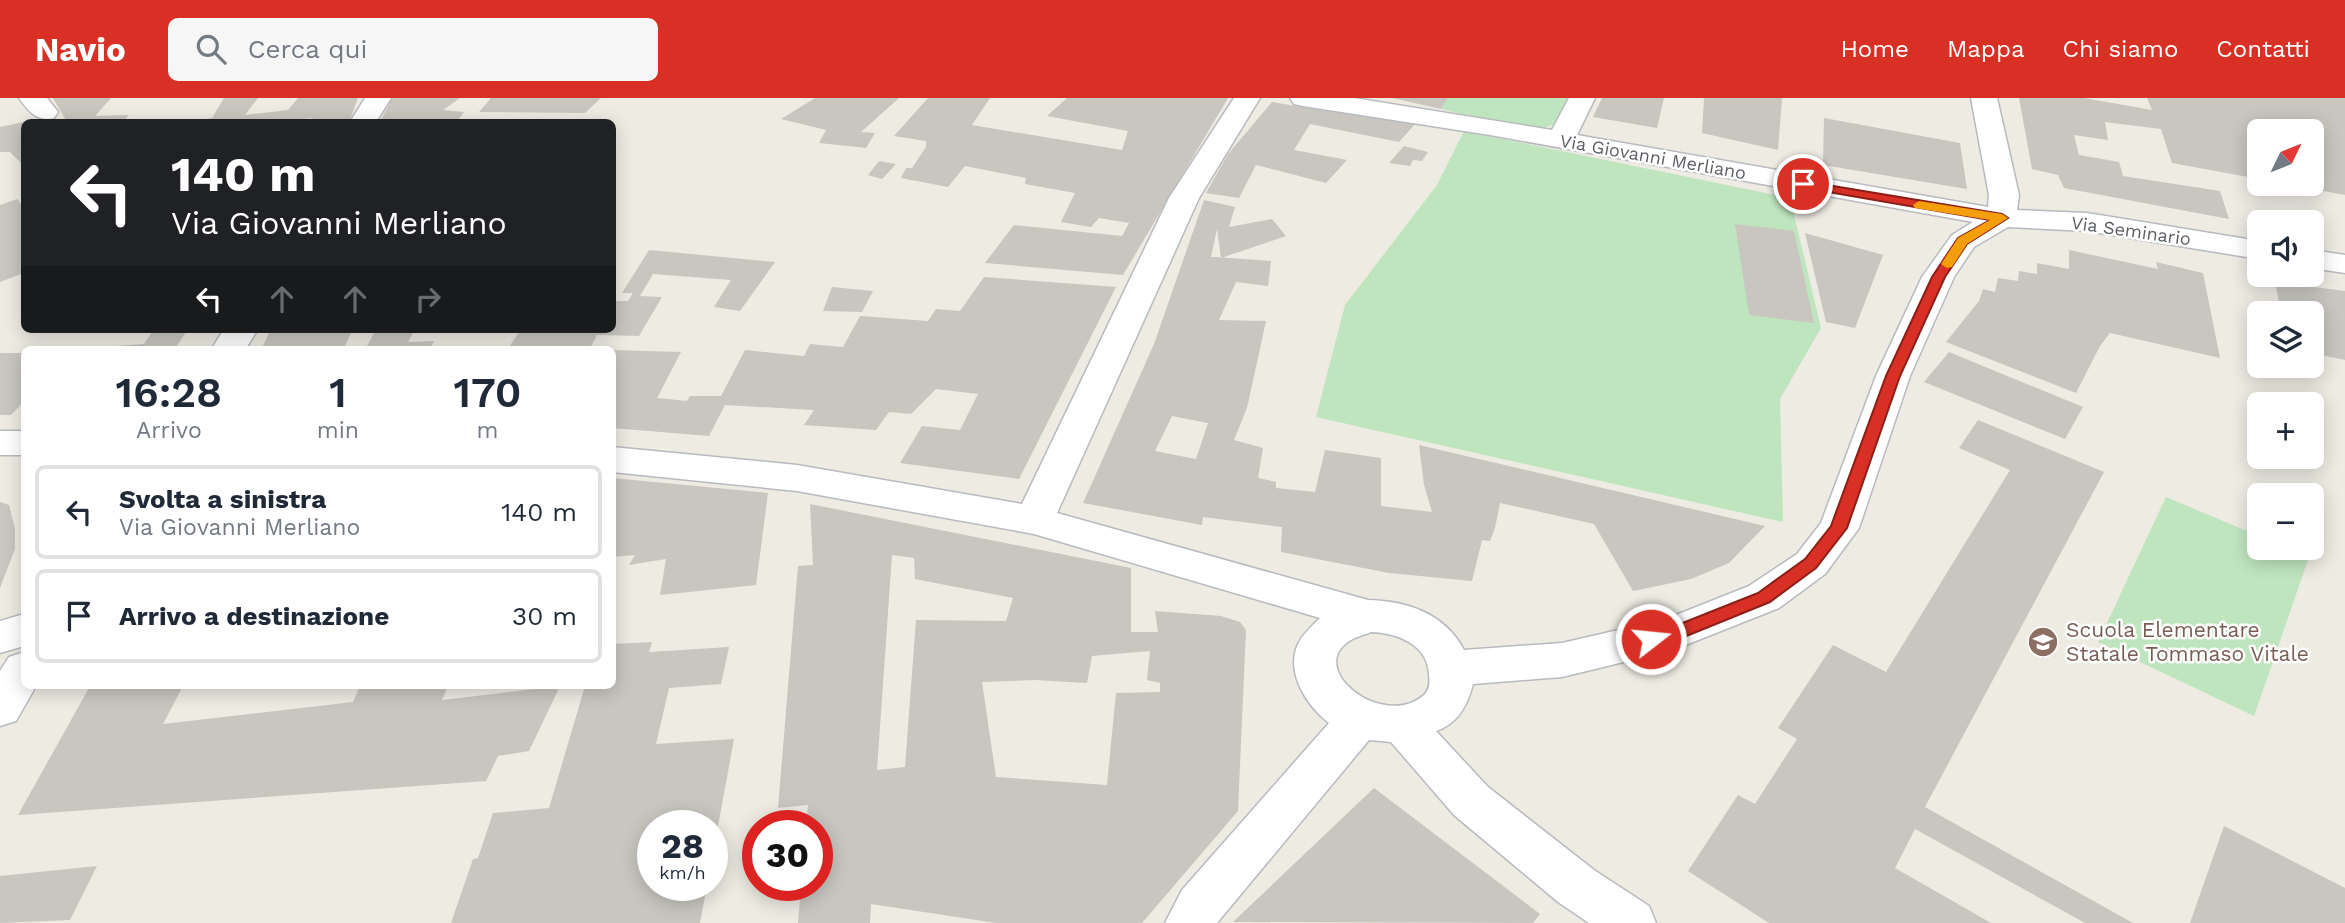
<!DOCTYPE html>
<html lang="it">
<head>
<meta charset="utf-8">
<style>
	body { margin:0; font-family:"Work Sans",sans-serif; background:#f6f6f7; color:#1f2937; height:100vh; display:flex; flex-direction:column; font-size:26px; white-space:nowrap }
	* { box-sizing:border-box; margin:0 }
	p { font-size:23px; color:#747a83 }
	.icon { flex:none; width:38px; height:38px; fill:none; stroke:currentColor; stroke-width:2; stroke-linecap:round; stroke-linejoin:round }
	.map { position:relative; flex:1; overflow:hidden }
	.details { position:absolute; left:21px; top:248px; width:595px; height:343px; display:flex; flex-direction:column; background:#fff; border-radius:10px; box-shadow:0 4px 18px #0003 }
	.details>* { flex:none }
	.guide { position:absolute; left:21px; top:21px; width:595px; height:214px; border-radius:10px; box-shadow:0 4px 18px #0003; background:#202124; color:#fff; overflow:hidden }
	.needle { width:46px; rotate:47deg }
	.buttons { position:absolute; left:2247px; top:21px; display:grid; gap:14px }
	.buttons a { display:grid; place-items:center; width:77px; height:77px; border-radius:10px; background:#fff; box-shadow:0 4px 18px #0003; font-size:35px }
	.speed { position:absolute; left:637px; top:712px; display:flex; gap:14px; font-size:35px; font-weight:700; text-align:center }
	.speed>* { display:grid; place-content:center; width:91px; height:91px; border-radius:50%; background:#fff; box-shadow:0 4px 18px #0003; line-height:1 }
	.speed small { font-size:18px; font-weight:400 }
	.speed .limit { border:10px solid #d22; background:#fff; color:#111 }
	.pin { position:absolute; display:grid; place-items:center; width:60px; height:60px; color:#fff; margin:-30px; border:4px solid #fff; border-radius:50%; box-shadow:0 2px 7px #0007 }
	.me { position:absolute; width:77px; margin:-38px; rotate:74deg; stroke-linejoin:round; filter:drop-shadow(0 0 5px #0008) }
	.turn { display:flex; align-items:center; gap:24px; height:147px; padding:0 35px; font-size:32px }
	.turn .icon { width:91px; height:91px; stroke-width:2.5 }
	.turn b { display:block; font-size:49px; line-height:60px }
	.lanes { display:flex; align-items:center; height:66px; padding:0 35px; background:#0003; justify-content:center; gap:35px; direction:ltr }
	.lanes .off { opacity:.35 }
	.eta { display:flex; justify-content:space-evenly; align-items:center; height:119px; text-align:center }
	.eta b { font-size:42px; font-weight:600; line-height:49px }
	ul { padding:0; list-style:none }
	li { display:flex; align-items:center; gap:21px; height:94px; margin:0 14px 10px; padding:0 21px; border:4px solid #e0e1e3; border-radius:10px }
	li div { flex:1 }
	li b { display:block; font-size:26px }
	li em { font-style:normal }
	header { display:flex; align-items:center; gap:42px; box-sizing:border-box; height:98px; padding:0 35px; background:#d93025; color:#fff }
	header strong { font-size:33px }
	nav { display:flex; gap:38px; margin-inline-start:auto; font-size:24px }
	.search { width:490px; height:63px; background:#f6f6f7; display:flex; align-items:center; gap:18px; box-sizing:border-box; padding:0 24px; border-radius:10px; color:#747a83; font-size:26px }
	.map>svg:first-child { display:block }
	.green { fill:#bfe5bf }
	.building { fill:#c8c6bf; fill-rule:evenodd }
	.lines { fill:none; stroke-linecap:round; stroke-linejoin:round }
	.street-casing { stroke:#b8babf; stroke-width:3 }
	.street { fill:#fff; fill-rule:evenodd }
	.route { fill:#d93025; stroke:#8d1f18; stroke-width:2 }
	.slow { fill:#f59e0b }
	.labels { text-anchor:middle; stroke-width:5; stroke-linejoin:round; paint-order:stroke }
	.far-street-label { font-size:18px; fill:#5b5e63; stroke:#fff }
	.education-label { font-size:21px; fill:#785e54; stroke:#fff; text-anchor:start }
</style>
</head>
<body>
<header>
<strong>Navio</strong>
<div class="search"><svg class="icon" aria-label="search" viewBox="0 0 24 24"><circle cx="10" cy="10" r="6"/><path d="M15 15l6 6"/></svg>Cerca qui</div>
<nav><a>Home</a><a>Mappa</a><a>Chi siamo</a><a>Contatti</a></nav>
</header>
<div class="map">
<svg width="2345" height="825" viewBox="0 0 2345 825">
	<rect width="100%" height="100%" fill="#edebe2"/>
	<g class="green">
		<polygon points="1448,0 1571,0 1560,24 1536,33 1441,11"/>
		<polygon points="1464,33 1790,100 1821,230 1780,301 1783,424 1316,319 1345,207 1437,87"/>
		<polygon points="2166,399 2259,438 2259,450 2287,450 2309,459 2254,618 2098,544"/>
	</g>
	<g class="building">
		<polygon points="53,0 111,0 95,18 129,17 123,24 67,24"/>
		<polygon points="224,0 258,0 245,17 288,12 298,0 358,0 349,24 310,24 313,20 271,24 186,24 212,20"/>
		<polygon points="392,0 460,0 443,12 464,14 457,24 380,24"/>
		<polygon points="491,0 601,0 585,15 479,14"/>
		<polygon points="815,0 899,0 861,34 875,35 866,50 819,45 826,32 781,21"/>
		<polygon points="928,0 990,0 972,27 1122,52 1128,33 1047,18 1067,0 1228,0 1123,177 985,165 1014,127 1122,138 1129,125 1099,120 1091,129 1061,124 1075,95 1025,86 1026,80 965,68 948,89 901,80 906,70 912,70 926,49 926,43 894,38"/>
		<polygon points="1392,0 1448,0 1441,11"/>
		<polygon points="1602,0 1664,0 1657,30 1593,19"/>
		<polygon points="1704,0 1782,0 1778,52 1702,35"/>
		<polygon points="2019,0 2084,0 2152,12 2147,0 2345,0 2345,97 2291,87 2312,86 2312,33 2259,33 2259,81 2172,65 2161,31 2105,24 2108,42 2074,37 2079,57 2119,64 2123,78 2220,93 2229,121 2064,90 2058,77 2032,71"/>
		<polygon points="1272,4 1320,12 1416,25 1399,44 1310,26 1294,52 1347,62 1326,85 1256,67 1239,100 1206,95 1228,56"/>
		<polygon points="1824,20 1960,45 1967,91 1823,67"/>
		<polygon points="24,24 24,68 10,54 0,54 0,29"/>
		<polygon points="1404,48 1428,54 1422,63 1413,62 1410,68 1389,65"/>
		<polygon points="879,63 896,66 882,81 868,77"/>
		<polygon points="17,101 21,106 24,105 24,180 21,176 0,184 0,107"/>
		<path d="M1204,102l31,7 -6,20 43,-8 14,17 -65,22 -4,-29 -6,28h5l55,4 -3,25 -32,-4 -17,38 47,1 -19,87 -13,32 29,8 -5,30 18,4v6l39,4 10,-42 56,8v48l51,6 -8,-27 -5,-40 346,81 -36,37 -38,16 -58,12 -39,-67 -94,-21 -5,25 -5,13 -8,-1 -10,41 -83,-8 -108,-21 1,-25 -79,-10 -1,8 -119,-22 71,-159zM1172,318l36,7 -12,36 -41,-8z"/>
		<polygon points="1735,126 1794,133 1814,225 1749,217"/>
		<polygon points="1805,135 1883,157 1855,230 1826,224"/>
		<polygon points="649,152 775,164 740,213 714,209 731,182 653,176 640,198 662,199 639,238 597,237 589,252 507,252 521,231 612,231 612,203 628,203 633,195 622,195"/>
		<polygon points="2069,152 2158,171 2156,164 2203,175 2220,260 2110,235 2100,248 2076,295 1946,244 1979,203 1983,191 1995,194 1998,180 2018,183 2019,173 2037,176 2037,165 2069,171"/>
		<polygon points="984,179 1116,189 1019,381 900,365 922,328 960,332 978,296 936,291 911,316 889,314 876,332 804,327 814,312 725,307 709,338 612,330 612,252 681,254 657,300 687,303 690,298 721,298 745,252 804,258 810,246 843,249 860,218 928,223 936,211 960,213"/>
		<polygon points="2275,184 2345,193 2345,262 2312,255 2312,215 2281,215"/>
		<polygon points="832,189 873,193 862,214 823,213"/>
		<polygon points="154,231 188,231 174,252 99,252 101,249 144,246"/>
		<polygon points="271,231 353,231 343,252 261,252"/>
		<polygon points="376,231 415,231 408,244 434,243 430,252 365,252"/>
		<polygon points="1949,254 2083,309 2065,341 1924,284"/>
		<polygon points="0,255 24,255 24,303 11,317 0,317"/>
		<polygon points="1978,322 2104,374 1925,709 2133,825 2085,825 1915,731 1895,770 1991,825 1769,825 1688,773 1738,697 1755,706 1797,641 1778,630 1833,547 1886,574 2010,372 1959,350"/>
		<polygon points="612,380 768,395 756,487 660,497 666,461 629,467 635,457 612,459"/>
		<polygon points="0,404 9,407 15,431 15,451 0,490"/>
		<path d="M810,406l321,64v64h27l-3,-21 66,5 19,6 6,8 -8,181 -96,112h-146l-125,-19 -1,19h-72l3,-37h16v-60h-11l2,-21 -30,3 20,-242 15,-1zM892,457l22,3 1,21 98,19 -7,23 -90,-1 -11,147 -28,3zM1150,553l-3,29 13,3v9l-44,1 -9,92 -111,-8 -14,-95 53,-2 52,3 5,-27z"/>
		<polygon points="652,544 649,554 729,549 721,586 669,590 656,646 734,641 714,750 712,728 653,728 653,788 707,788 700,825 451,825 473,761 478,760 493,715 549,710 585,588 612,588 612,546"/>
		<polygon points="90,588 183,588 163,626 353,604 360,588 448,588 442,602 560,588 529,653 498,658 486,683 18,717"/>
		<polygon points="1374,690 1540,816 1533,825 1233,824"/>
		<polygon points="2224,728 2345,790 2345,825 2190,825"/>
		<polygon points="97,768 70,822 0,825 0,778"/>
	</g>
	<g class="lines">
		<g class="street-casing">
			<g id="street">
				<path d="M19,0h28l11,14 -4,6c-17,4 -25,-6 -35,-20z"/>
				<polygon points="365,0 391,0 376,24 350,24"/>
				<path d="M1234,0h26l-61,100 -142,315 311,87c40,1 77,14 96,50l98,-7 104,-24 83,-33 48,-32 24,-31 55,-147 46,-99 30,-42 21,-13 -483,-87 -187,-29 -9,-2 -4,-6h64l198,32 17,-32h26l-18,37 411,72 1,-12 -18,-97h26l22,97 -2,15 70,3 172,28v18l-172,-28 -79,-4 -34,20 -20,30 -44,99 -51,152 -34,46 -46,34 -106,42 -111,27 -89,7c-5,20 -15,40 -37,47l52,56 106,83 55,36 7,17h-67l-31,-21 -104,-87 -63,-73 -22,-2 -152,183h-52l17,-33 147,-167c-22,-17 -44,-50 -31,-79 5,-10 14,-18 22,-26l-286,-84 -237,-43 -185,-19v-25l185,18 225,39 147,-306zM1371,534c26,1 57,12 58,43 1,7 1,14 -5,20 -41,36 -121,-27 -73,-55 6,-4 14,-5 20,-8z"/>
				<polygon points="2312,152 2345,157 2345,175 2312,170"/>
				<polygon points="224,231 258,231 245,252 211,252"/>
				<rect x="0" y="333" width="24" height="24"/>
				<polygon points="24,516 24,548 0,555 0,523"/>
				<polygon points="24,554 24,588 36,588 16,623 0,628 0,573 9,559"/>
			</g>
		</g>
		<use href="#street" class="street"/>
	</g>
	<polygon class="route" points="1803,83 2002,116 2008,120 1967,146 1945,179 1900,278 1847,430 1816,470 1770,504 1679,541 1651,548 1644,546 1642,541 1644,536 1670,530 1758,495 1805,461 1831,428 1886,278 1932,179 1958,140 1990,122 1799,89 1799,84"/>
	<polygon class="slow" points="1919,103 2002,116 2008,120 1967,146 1952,169 1947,170 1941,166 1958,140 1990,122 1915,110 1913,107"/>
	<defs>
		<g id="school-disc" transform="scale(1.575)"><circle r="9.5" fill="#8d6e63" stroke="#fff"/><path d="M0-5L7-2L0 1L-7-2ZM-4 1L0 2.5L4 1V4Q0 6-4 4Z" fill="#fff"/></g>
	</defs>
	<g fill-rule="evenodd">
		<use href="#school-disc" x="2043" y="544"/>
	</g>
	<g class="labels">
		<g class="far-street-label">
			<text transform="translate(1653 59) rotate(10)" y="6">Via Giovanni Merliano</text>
			<text transform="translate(2131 133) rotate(8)" y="6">Via Seminario</text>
		</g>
		<g class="education-label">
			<text x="2066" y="539">Scuola Elementare<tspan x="2066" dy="24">Statale Tommaso Vitale</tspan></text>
		</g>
	</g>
</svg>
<div class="buttons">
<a><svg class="needle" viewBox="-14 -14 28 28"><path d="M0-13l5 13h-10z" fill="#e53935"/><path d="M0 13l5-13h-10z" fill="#747a83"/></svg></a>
<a><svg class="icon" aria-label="sound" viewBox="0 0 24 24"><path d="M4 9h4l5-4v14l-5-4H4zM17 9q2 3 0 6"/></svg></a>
<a><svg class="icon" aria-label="layers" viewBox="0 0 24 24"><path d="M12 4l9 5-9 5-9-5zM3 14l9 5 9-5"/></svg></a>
<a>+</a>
<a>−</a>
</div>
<div class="speed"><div>28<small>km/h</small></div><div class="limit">30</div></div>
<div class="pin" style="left:1803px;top:86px;background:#d93025"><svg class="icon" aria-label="arrive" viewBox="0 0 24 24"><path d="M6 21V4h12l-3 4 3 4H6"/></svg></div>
<svg class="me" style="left:1651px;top:541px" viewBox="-20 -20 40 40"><circle r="17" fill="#d93025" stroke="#fff" stroke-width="3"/><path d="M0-11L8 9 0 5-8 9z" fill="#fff"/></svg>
<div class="guide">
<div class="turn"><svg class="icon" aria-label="left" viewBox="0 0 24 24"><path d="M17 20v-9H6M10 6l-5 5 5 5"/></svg><div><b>140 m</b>Via Giovanni Merliano</div></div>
<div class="lanes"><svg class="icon" aria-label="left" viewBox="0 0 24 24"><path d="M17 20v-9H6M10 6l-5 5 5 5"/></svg><svg class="icon off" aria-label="ahead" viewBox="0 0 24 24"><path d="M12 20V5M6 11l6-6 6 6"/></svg><svg class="icon off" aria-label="ahead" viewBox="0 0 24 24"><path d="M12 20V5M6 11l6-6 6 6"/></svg><svg class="icon off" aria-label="right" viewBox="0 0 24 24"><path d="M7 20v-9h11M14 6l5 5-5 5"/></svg></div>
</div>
<section class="details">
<div class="eta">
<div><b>16:28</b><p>Arrivo</p></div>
<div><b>1</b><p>min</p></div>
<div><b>170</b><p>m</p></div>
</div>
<ul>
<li><svg class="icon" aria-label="left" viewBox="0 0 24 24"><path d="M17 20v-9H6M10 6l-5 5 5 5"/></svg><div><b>Svolta a sinistra</b><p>Via Giovanni Merliano</p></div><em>140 m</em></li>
<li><svg class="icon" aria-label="arrive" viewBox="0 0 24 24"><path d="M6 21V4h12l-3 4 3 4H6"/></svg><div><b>Arrivo a destinazione</b></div><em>30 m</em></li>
</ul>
</section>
</div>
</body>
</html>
